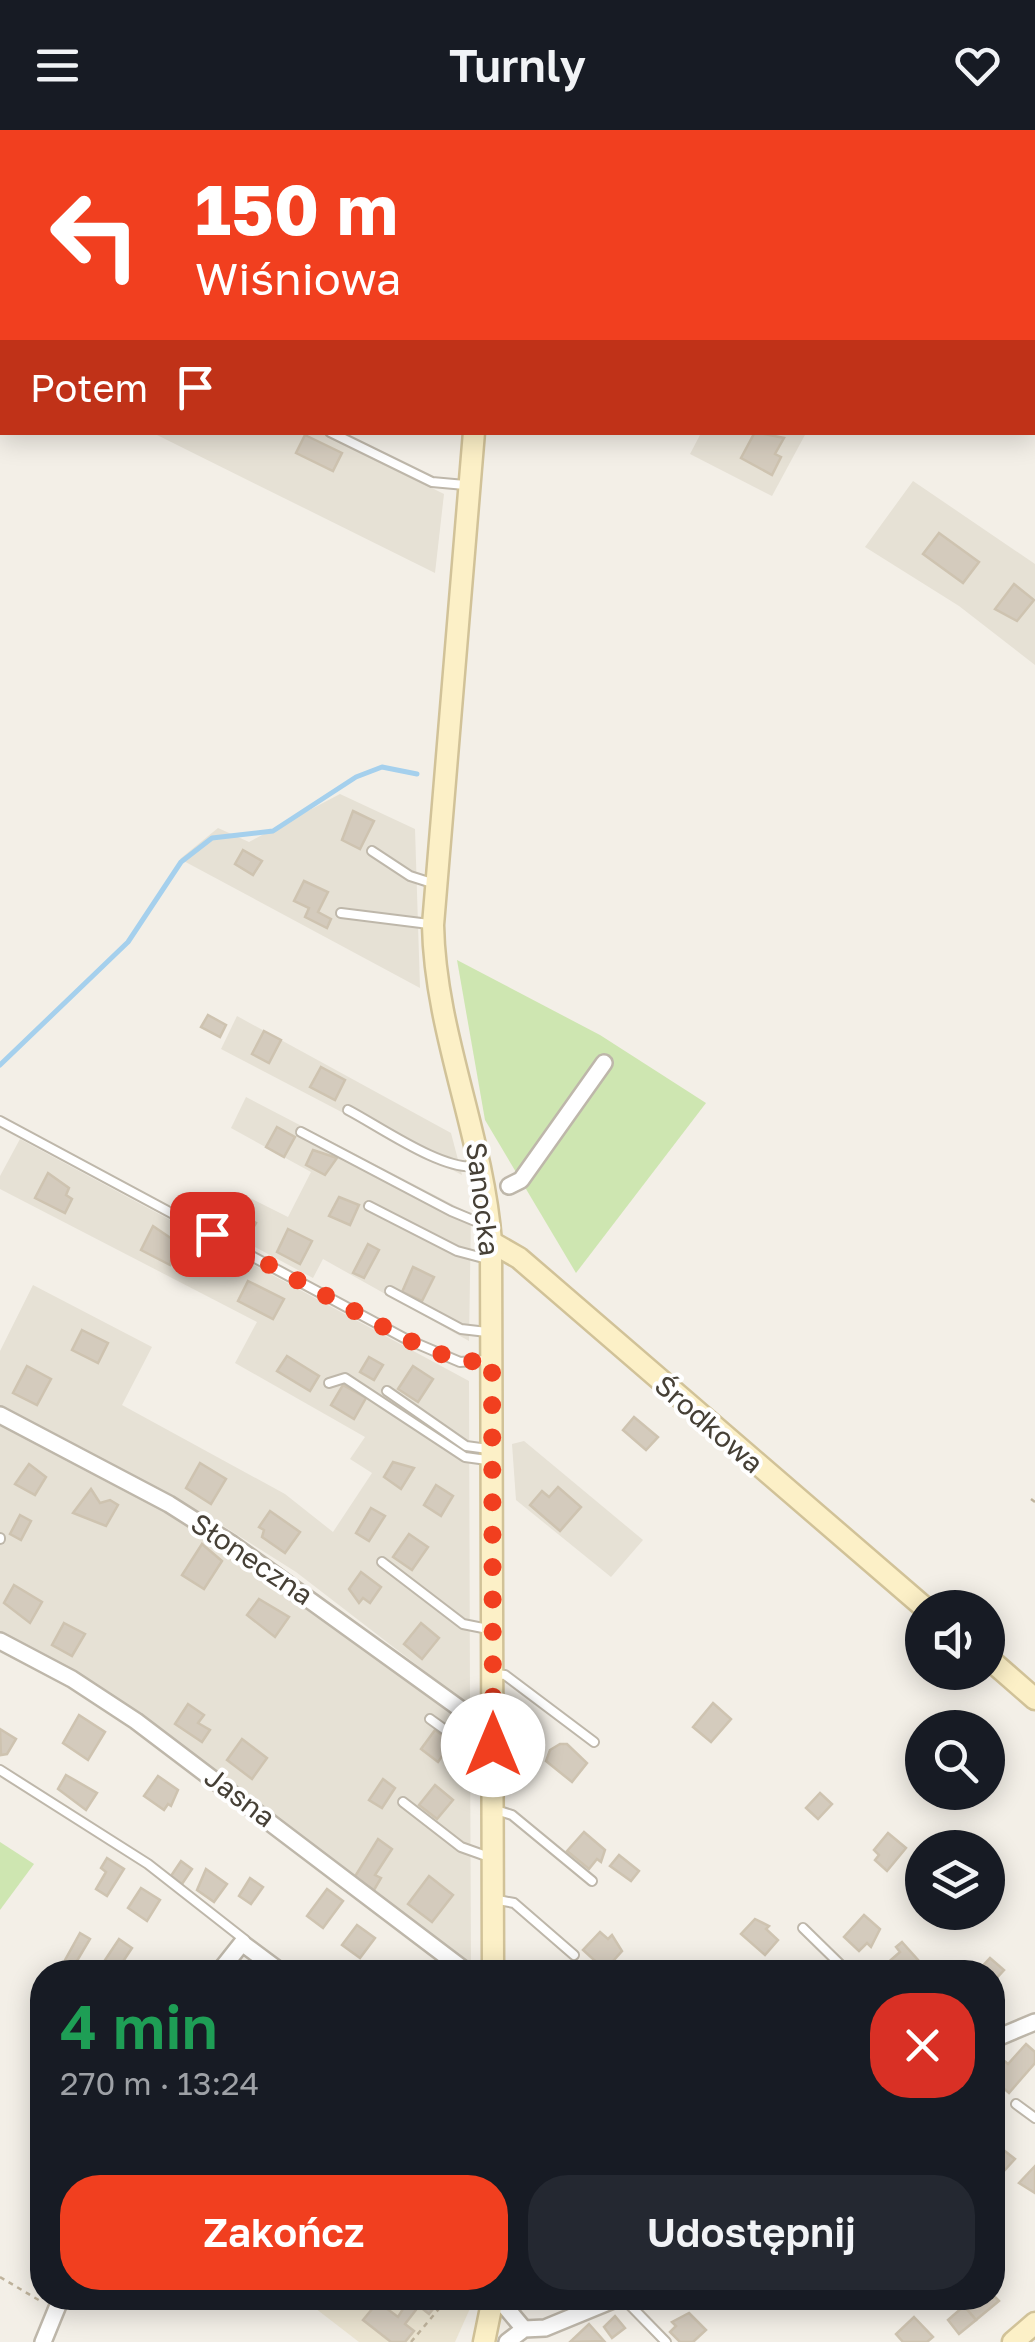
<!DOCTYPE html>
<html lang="pl">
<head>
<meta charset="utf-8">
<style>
	body { margin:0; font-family:"Golos Text",sans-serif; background:#242831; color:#f1f3f6; height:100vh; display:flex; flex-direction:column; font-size:38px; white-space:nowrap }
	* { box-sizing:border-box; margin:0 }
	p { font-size:32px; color:#9ea1a6 }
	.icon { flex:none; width:55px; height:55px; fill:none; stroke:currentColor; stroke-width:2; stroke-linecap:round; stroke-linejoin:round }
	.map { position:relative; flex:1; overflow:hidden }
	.side { position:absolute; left:30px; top:1830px; width:975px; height:350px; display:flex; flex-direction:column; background:#171b24; border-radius:40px; box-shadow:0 5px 25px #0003 }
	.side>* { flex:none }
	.hud { position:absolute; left:0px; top:0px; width:1035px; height:305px; box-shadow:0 5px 25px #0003; background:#f13f1f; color:#fff; overflow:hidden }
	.controls { position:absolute; left:905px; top:1460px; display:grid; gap:20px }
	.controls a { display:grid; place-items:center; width:100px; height:100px; border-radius:50%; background:#171b24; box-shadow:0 5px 25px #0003; font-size:50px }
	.pin { position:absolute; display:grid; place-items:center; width:85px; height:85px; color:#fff; margin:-42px; border-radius:20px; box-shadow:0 5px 15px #0006 }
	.me { position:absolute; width:110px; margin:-55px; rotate:0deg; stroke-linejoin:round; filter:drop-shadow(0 0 8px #0008) }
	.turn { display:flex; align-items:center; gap:35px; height:210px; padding:0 30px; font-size:45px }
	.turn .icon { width:130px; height:130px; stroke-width:2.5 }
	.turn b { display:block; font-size:70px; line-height:85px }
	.then { display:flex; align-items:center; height:95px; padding:0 30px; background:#0003; gap:20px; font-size:38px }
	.round { display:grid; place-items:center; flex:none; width:105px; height:105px; border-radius:40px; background:#242831 }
	.headline { display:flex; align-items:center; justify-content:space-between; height:170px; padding:0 30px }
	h1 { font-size:60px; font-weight:600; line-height:75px; color:#1e9e55 }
	.primary-button { display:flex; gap:20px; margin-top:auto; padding:20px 30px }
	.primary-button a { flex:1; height:115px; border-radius:40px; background:#f13f1f; color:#fff; font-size:40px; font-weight:600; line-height:115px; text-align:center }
	.primary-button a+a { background:#242831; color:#f1f3f6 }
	header { display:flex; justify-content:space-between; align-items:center; height:130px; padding:0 30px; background:#171b24; font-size:45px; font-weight:600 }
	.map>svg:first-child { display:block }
	.residential { fill:#e6e1d5 }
	.education { fill:#ebe4d1 }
	.green { fill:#cee6b1 }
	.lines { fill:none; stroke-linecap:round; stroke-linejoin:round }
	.stream { stroke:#a5d0ed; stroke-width:5 }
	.building { fill:#d4cbbd; stroke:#cec3b0; stroke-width:2.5 }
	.lane-casing { stroke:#beb7aa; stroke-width:12 }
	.street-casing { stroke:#beb7aa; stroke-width:20 }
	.secondary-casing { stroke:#d1c298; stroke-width:25 }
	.path { stroke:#bfb39c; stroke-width:2.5; stroke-dasharray:5 5; stroke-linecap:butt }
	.lane { stroke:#fff; stroke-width:8 }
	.street { stroke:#fff; stroke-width:15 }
	.secondary { stroke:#fcf0c7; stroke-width:20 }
	.route { stroke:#f13f1f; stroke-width:18; stroke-dasharray:0 32.4 }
	.labels { text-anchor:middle; stroke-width:8; stroke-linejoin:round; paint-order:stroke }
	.street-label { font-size:28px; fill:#464036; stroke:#fff }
</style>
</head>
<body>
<header><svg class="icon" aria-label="menu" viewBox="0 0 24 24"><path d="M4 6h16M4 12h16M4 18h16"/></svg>Turnly<svg class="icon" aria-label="heart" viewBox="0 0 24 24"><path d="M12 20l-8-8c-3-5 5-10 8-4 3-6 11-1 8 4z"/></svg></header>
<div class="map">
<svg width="1035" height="2212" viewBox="0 0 1035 2212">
	<rect width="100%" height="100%" fill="#f3efe7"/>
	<g class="residential">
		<polygon points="153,303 321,303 444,364 435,443"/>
		<polygon points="701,303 806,303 772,366 690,324"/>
		<polygon points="913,351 1035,434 1035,535 959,476 865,417"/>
		<polygon points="340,664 415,699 420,858 180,729 218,698 249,712"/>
		<polygon points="237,886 451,1003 462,1045 221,919"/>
		<polygon points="246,967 471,1084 469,1211 323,1129 313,1148 219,1098 238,1062 288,1087 311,1042 231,998"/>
		<polygon points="20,1009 469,1251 470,1576 296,1442 217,1392 0,1276 0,1221 33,1155 152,1217 122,1275 285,1364 333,1402 372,1343 350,1329 365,1307 235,1233 257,1192 0,1059 0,1046"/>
		<polygon points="0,1293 195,1398 470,1593 471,1840 154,1595 0,1505"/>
		<polygon points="524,1311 643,1410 611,1447 516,1370 512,1314"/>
	</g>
	<polygon class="education" points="302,2168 472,2168 472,2174 455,2212 359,2212"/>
	<g class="green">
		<polygon points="457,830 600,905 706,973 576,1143 485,990"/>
		<polygon points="0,1712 34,1734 0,1780"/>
	</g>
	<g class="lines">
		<polyline class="stream" points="0,935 128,812 181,732 212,708 273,701 356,647 382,637 417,644"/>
	</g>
	<g class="building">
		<polygon points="755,302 784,308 775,324 781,327 772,345 741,328"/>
		<polygon points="305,305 342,323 333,341 296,323"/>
		<polygon points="939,403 979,432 963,453 923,424"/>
		<polygon points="1014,454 1034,470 1017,491 995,479"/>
		<polygon points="353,681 374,691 360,719 342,710"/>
		<polygon points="243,720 262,731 253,745 235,734"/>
		<polygon points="304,751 328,762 318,782 331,789 327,798 305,787 309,778 294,771"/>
		<polygon points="208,885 226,895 220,907 201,897"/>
		<polygon points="264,901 281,910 269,933 252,924"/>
		<polygon points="321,937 345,950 335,970 310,957"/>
		<polygon points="277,997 295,1007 284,1027 266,1017"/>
		<polygon points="313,1020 337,1028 325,1045 306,1035"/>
		<polygon points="48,1043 69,1058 66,1065 72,1069 65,1083 35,1068"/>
		<polygon points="339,1067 359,1075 350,1095 329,1086"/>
		<polygon points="238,1082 256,1093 247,1108 229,1097"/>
		<polygon points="153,1096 175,1111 170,1135 141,1120"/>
		<polygon points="288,1099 312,1111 300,1134 277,1122"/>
		<polygon points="368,1114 379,1120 364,1148 353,1143"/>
		<polygon points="413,1137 434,1147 422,1171 402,1162"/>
		<polygon points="248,1151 284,1169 273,1189 238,1171"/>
		<polygon points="82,1200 108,1213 98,1233 72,1220"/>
		<polygon points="287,1226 319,1246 310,1261 277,1241"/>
		<polygon points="369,1227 383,1235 374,1250 360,1242"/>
		<polygon points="27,1236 51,1249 37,1275 13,1263"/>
		<polygon points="413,1236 433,1249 418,1272 398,1259"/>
		<polygon points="343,1255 366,1268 354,1289 331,1275"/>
		<polygon points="634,1287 658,1307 646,1320 623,1300"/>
		<polygon points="393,1332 414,1338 401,1359 384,1347"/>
		<polygon points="200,1333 226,1349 211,1374 186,1358"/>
		<polygon points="29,1334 46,1347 35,1365 15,1354"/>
		<polygon points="436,1355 453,1366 441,1386 424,1375"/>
		<polygon points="558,1357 581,1377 560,1401 530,1375 542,1361 549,1367"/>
		<polygon points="91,1359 100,1373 110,1370 118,1375 106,1396 73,1383"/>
		<polygon points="371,1378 385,1386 369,1411 356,1403"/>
		<polygon points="270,1381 300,1402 285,1423 262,1407 264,1400 259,1397"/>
		<polygon points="20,1385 31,1391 21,1410 10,1404"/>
		<polygon points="409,1404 428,1417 412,1440 393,1427"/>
		<polygon points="202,1414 222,1431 204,1459 182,1445"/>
		<polygon points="361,1442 381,1457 370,1473 363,1468 359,1473 349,1459"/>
		<polygon points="14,1455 42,1472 30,1493 4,1473"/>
		<polygon points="259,1469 289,1487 275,1507 247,1485"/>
		<polygon points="64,1493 85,1504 72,1526 52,1515"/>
		<polygon points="421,1493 439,1508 422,1529 404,1514"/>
		<polygon points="713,1573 731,1589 711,1612 693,1597"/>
		<polygon points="188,1574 204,1585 198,1593 210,1600 202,1612 175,1594"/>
		<polygon points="79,1585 105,1602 88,1630 63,1613"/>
		<polygon points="0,1599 16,1609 7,1624 1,1625"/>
		<polygon points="435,1600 452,1612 438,1632 421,1619"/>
		<polygon points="242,1609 267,1628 252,1649 227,1630"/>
		<polygon points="560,1614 567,1614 587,1633 572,1652 546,1631 550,1620"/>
		<polygon points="66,1645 97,1663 86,1680 58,1659"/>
		<polygon points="158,1646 178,1660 171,1676 168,1674 164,1680 144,1666"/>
		<polygon points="383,1649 395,1658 382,1678 369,1670"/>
		<polygon points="435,1655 453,1670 437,1689 419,1675"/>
		<polygon points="820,1663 832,1674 818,1689 806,1678"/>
		<polygon points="584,1702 605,1720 601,1732 597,1729 589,1739 567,1721"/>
		<polygon points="888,1703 906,1718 887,1741 875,1730 879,1725 874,1720"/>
		<polygon points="378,1709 392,1719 375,1745 381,1748 374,1760 354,1748"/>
		<polygon points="619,1725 639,1741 631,1751 610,1736"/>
		<polygon points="107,1728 124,1739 107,1766 96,1759 106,1742 101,1738"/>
		<polygon points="181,1731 192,1739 182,1754 171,1746"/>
		<polygon points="206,1739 227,1754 214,1772 197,1760"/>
		<polygon points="429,1746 453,1765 432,1792 408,1774"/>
		<polygon points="250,1748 263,1757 251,1774 239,1766"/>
		<polygon points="141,1758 160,1770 147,1791 128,1778"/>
		<polygon points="327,1759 343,1771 323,1798 307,1786"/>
		<polygon points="864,1785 880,1799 871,1817 867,1813 859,1821 844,1807"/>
		<polygon points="755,1789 769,1796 766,1799 778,1810 765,1825 741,1804"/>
		<polygon points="357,1795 375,1808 360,1828 342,1815"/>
		<polygon points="600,1802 608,1809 612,1805 622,1821 605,1840 583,1820"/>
		<polygon points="80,1803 90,1809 74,1836 65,1830"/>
		<polygon points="119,1809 132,1818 116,1842 104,1842 99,1839"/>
		<polygon points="902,1812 918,1830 904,1842 892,1842 885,1835 900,1822 896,1817"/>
		<polygon points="990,1828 1004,1840 992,1853 992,1842 977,1842"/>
		<polygon points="1026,1914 1035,1922 1035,1933 1009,1963 994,1950 1003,1940 996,1934 1001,1928 1008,1934"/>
		<polygon points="992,2011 1015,2029 1004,2041 992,2035"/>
		<polygon points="1035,2036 1035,2063 1019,2053"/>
		<polygon points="992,2164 999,2171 976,2190 964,2176 975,2168 992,2168"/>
		<polygon points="410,2168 442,2168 429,2184 419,2176 405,2194 414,2201 405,2212 391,2212 363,2190 378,2172 398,2187"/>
		<polygon points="964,2176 976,2190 959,2204 948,2190"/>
		<polygon points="689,2183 706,2200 693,2212 680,2212 670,2202 676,2196 672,2192"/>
		<polygon points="615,2186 625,2198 612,2208 604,2197"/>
		<polygon points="914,2187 933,2207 927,2212 903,2212 896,2204"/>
		<polygon points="589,2194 604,2211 570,2212"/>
	</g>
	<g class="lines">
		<g class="lane-casing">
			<g id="lane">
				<polyline points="651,2 652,0"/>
				<polyline points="735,2 736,0"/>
				<polyline points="0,163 2,160"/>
				<polyline points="330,302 432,352 465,355"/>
				<polyline points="372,721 410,746 435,754"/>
				<polyline points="341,783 429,794"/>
				<path d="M348,980c31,16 97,63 130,56"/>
				<polyline points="0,991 406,1209 460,1232 487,1230"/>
				<polyline points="301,1002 451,1081 475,1091 485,1090"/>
				<polyline points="369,1076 457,1121 487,1129"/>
				<polyline points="390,1161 461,1199 487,1202"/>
				<polyline points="329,1253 345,1248 465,1327 487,1330"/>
				<polyline points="387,1261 466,1316 488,1319"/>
				<polyline points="0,1409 0,1408"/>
				<polyline points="382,1432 463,1494 488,1499"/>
				<polyline points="496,1544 505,1545 594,1612"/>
				<polyline points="430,1589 462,1612 489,1615"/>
				<polyline points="0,1640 148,1734 245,1810"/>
				<polyline points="403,1672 461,1717 489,1727"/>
				<polyline points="496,1680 512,1685 592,1751"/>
				<polyline points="493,1769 514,1773 574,1825"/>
				<polyline points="803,1798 848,1842"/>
				<polyline points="1016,1974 1035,1988"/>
				<polyline points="623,2168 666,2212"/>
			</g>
		</g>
		<g class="street-casing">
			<g id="street">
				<polyline points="509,1056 521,1050 604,933"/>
				<polyline points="0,1285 169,1374 232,1414 466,1583 493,1583"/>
				<polyline points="0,1511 72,1549 136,1591 467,1842"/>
				<polyline points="219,1842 242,1813 281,1842"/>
				<polyline points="992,1910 1035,1892"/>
				<polyline points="498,2168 524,2199"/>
				<polyline points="43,2212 61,2168"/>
				<polyline points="507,2212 524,2199 545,2198 618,2168"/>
			</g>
		</g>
		<g class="secondary-casing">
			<g id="secondary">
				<polyline points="477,0 478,2"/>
				<path d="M474,302l-41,493c2,108 50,209 58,317l2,730"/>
				<polyline points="491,1112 519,1128 925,1478"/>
				<polyline points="988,1528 1035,1569"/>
				<polyline points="484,2212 493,2168"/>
				<polyline points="1013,2212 1035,2193"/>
			</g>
		</g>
		<g class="path">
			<polyline points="1031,1369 1035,1372"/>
			<polyline points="0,2147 42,2172"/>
			<polyline points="411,2212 448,2168"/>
		</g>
		<use href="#lane" class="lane"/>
		<use href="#street" class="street"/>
		<use href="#secondary" class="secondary"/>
	</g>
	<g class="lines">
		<polyline class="route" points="212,1104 406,1209 460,1232 492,1230 493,1615"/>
	</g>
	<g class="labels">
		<g class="street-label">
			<text transform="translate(483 1069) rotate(83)" y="10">Sanocka</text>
			<text transform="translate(709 1294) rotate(41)" y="10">Środkowa</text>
			<text transform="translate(252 1429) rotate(34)" y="10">Słoneczna</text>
			<text transform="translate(240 1667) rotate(37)" y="10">Jasna</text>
		</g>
	</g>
</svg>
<div class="controls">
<a><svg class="icon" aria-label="sound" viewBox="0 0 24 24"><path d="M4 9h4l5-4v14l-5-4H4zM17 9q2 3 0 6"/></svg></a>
<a><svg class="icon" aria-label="search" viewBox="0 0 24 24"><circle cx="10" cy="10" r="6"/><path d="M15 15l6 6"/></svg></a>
<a><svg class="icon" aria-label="layers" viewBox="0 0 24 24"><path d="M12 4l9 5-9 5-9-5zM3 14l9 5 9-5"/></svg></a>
</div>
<div class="pin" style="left:212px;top:1104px;background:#d93025"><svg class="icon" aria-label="arrive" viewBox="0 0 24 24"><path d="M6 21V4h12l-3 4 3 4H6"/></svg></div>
<svg class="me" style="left:493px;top:1615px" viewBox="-20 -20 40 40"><circle r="19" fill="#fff"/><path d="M0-13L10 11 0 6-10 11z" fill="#f13f1f"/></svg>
<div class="hud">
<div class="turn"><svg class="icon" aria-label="left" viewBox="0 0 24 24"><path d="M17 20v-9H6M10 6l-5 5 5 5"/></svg><div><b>150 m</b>Wiśniowa</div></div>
<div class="then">Potem<svg class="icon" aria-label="arrive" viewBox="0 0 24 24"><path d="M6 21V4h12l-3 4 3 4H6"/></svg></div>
</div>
<section class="side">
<div class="headline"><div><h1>4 min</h1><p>270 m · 13:24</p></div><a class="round" style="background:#d93025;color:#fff"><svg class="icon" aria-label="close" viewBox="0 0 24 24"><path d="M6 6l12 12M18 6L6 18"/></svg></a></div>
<div class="primary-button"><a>Zakończ</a><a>Udostępnij</a></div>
</section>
</div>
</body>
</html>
